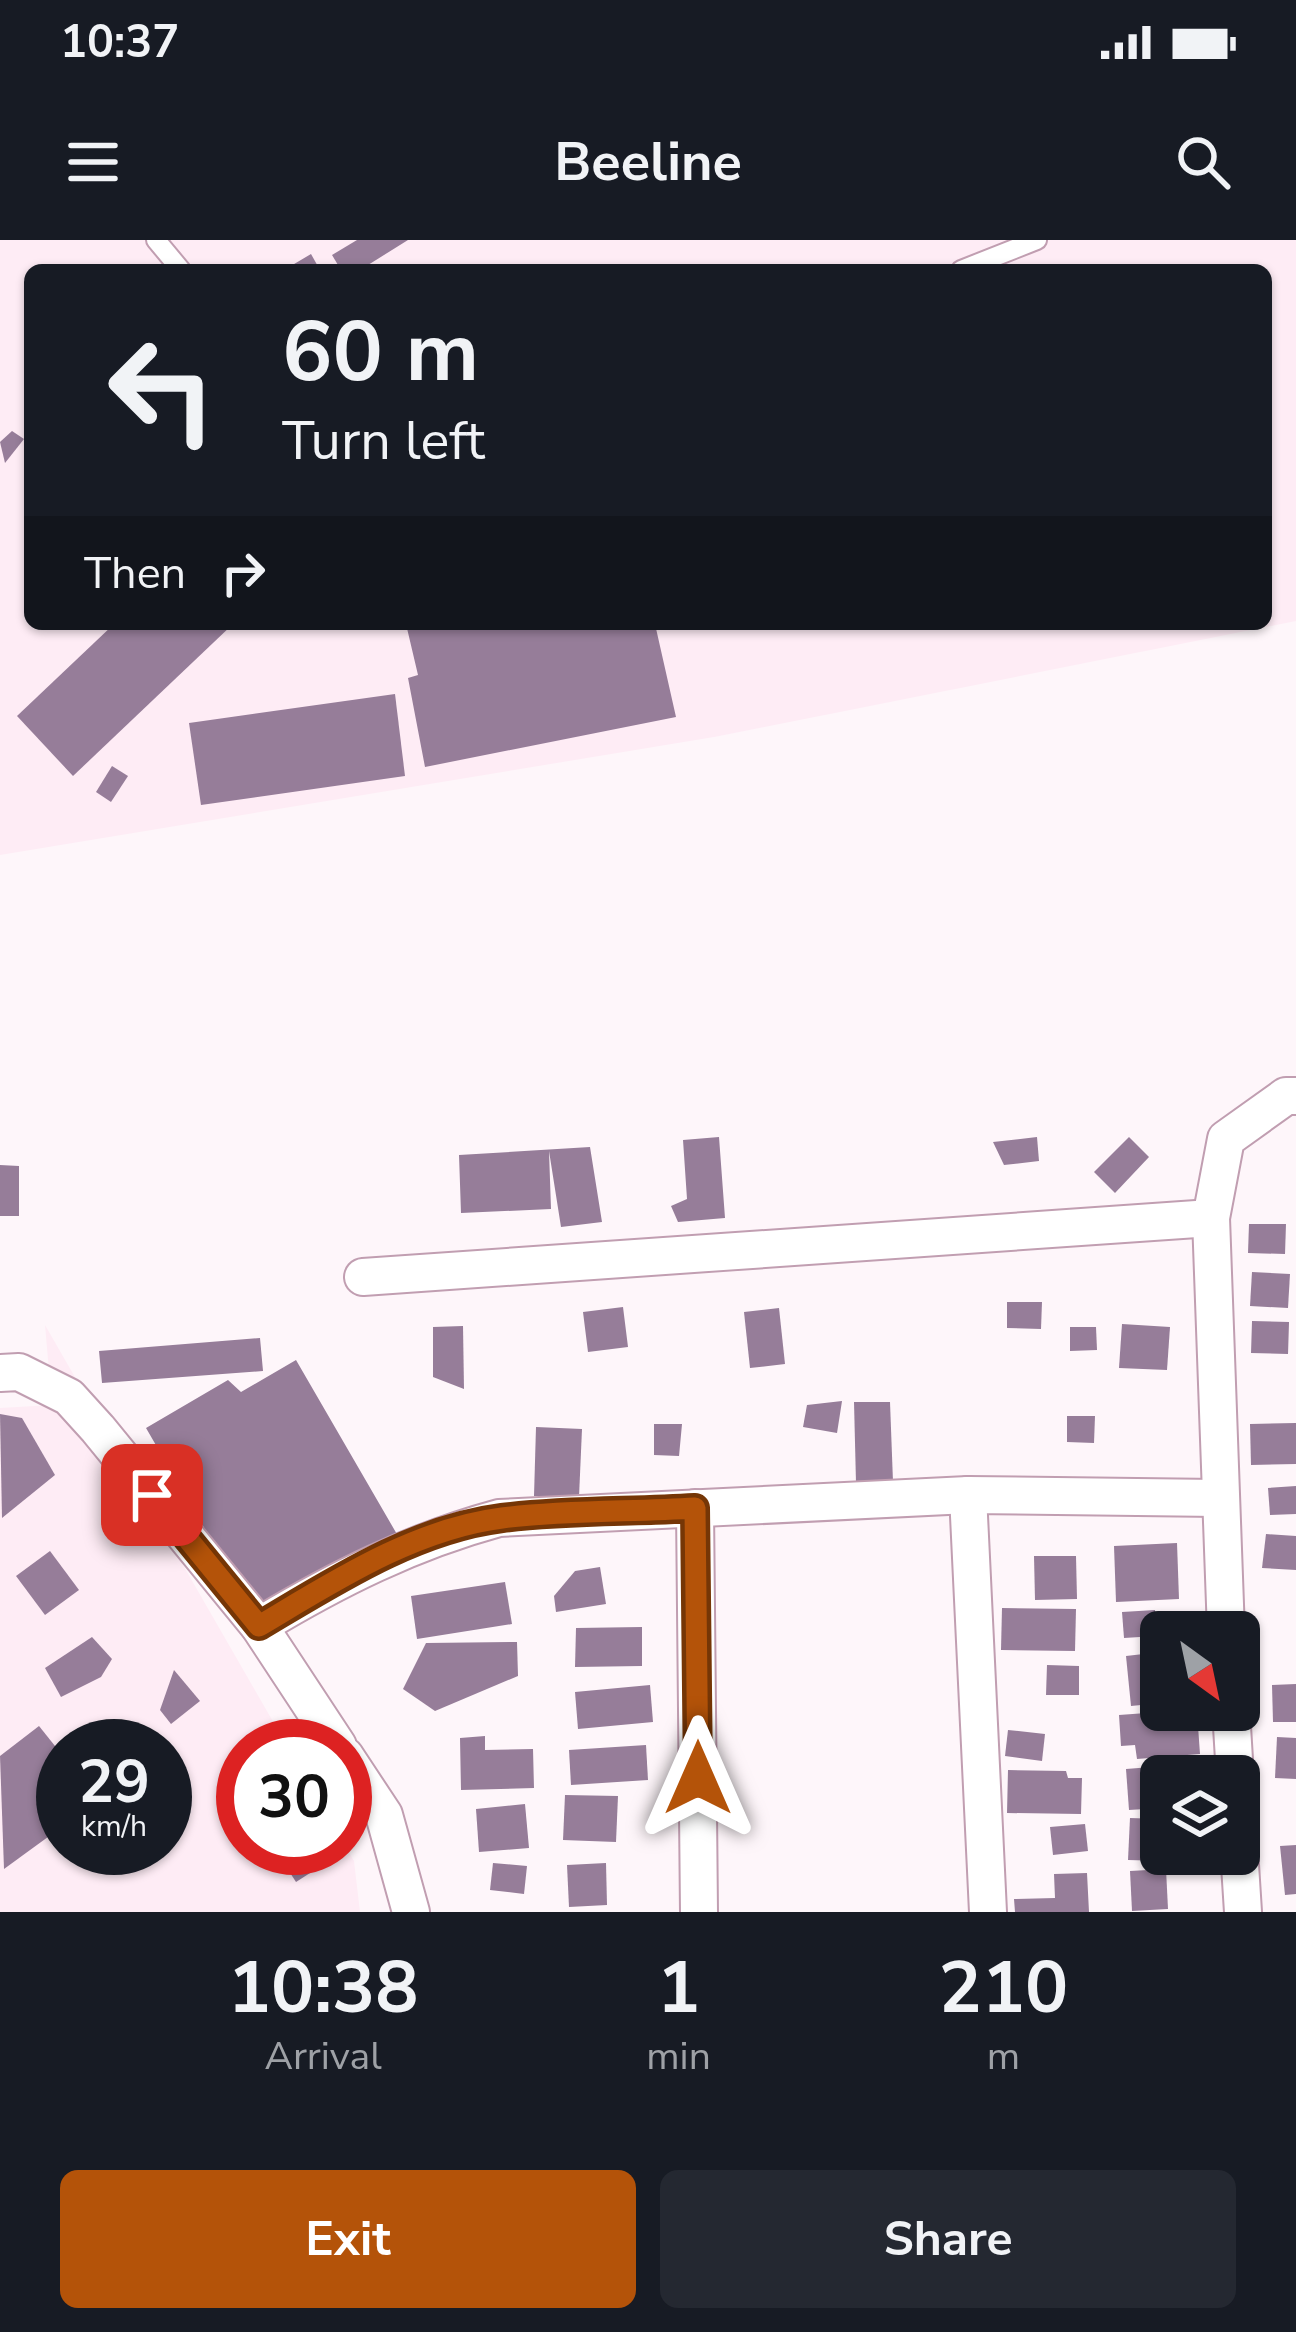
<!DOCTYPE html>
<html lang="en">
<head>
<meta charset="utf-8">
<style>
	body { margin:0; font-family:"Nunito Sans",sans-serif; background:#242831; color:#f1f3f6; height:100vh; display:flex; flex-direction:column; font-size:45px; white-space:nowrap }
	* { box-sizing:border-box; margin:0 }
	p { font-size:39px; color:#9ea1a6 }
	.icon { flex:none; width:66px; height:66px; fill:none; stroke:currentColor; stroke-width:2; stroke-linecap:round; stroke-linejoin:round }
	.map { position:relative; height:1672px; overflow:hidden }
	.panel { display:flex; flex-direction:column; background:#171b24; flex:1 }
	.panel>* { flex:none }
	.top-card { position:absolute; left:24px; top:24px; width:1248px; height:366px; border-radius:18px; box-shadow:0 3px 9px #0004; background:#171b24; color:#f1f3f6; overflow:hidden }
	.needle { width:78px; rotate:147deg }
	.buttons { position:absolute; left:1140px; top:1371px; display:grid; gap:24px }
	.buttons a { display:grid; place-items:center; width:120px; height:120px; border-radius:18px; background:#171b24; box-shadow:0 3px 9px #0004; font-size:60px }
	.speed { position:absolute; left:36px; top:1479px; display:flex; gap:24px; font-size:60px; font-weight:700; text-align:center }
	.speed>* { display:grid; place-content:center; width:156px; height:156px; border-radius:50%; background:#171b24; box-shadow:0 3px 9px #0004; line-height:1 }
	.speed small { font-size:30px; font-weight:400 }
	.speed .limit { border:18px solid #d22; background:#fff; color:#111 }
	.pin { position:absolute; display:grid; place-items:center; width:102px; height:102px; color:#fff; margin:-51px; border-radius:24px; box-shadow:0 6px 18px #0006 }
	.me { position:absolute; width:132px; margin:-66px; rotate:0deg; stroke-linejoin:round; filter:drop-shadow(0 0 9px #0008) }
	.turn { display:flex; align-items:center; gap:42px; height:252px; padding:0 60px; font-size:54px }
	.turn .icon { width:156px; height:156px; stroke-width:2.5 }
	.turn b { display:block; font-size:84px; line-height:102px }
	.then { display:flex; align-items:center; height:114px; padding:0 60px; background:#0003; gap:24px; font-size:45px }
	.eta { display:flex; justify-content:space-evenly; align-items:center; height:204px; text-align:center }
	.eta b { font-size:72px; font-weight:700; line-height:84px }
	.cta { display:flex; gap:24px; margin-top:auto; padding:24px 60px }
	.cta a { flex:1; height:138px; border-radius:18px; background:#b45309; color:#fff; font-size:48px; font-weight:700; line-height:138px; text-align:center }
	.cta a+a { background:#242831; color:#f1f3f6 }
	.status { display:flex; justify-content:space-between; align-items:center; height:84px; padding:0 60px; background:#171b24; direction:ltr }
	.status svg { height:33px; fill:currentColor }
	header { display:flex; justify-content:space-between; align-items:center; height:156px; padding:0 60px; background:#171b24; font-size:54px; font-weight:700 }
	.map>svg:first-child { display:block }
	.built { fill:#feecf5; fill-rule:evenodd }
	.building { fill:#967d99 }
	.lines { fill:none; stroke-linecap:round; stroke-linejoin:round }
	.service-casing { stroke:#c19eb1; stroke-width:22 }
	.minor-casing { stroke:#c19eb1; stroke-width:40 }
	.service { stroke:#fff; stroke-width:18 }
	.minor { stroke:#fff; stroke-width:36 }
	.route-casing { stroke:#753606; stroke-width:30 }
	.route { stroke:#b45309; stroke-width:21 }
</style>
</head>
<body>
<div class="status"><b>10:37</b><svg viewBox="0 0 49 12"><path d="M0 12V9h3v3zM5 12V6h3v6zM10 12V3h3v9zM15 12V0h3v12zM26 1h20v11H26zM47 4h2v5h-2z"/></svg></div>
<header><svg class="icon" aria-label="menu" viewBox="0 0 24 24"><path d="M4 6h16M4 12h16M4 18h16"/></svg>Beeline<svg class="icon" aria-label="search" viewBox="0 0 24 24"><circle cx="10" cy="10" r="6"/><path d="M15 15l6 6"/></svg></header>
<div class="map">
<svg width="1296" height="1672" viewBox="0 0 1296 1672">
	<rect width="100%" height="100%" fill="#fef6fa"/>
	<g class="built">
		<path d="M0,0h1296v381l-582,116 -714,118zM30,30h1236v354h-1236z"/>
		<path d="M45,1085l242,421h-44v102l102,-2 9,15 6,51h-360v-504l52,-3zM63,1506h102v102h-102z"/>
	</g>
	<g class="building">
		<polygon points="357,0 408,0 360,30 341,30 332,15"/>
		<polygon points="311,14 320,30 284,30"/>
		<polygon points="12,191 24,199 5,223 0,202"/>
		<polygon points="114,384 233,384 73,536 17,476"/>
		<polygon points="406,384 655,384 676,477 425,527 408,438 418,435"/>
		<polygon points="395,454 405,536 201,565 189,483"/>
		<polygon points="112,526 128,536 111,562 96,552"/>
		<polygon points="719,897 725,978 678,982 671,966 687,959 683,900"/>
		<polygon points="1037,897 1039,921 1004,925 993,902"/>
		<polygon points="1129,897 1149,917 1115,953 1094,932"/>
		<polygon points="590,907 602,982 561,987 549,911 551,969 461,973 459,915"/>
		<polygon points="0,925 19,926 19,976 0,976"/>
		<polygon points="1249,984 1286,984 1285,1014 1248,1013"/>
		<polygon points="1252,1032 1290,1034 1288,1068 1250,1066"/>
		<polygon points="1007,1062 1042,1062 1041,1089 1007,1088"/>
		<polygon points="623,1067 628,1107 588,1112 583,1072"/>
		<polygon points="779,1068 785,1124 750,1128 744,1072"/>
		<polygon points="1252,1081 1289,1082 1288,1114 1251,1113"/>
		<polygon points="1122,1084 1170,1087 1167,1130 1119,1128"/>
		<polygon points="463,1086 464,1149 433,1137 433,1087"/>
		<polygon points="1070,1087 1096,1087 1097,1110 1070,1111"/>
		<polygon points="260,1098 263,1131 102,1143 99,1111"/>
		<polygon points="296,1120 398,1296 257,1379 146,1188 228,1140 241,1152"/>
		<polygon points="842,1161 837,1193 803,1187 807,1165"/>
		<polygon points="854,1162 890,1162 893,1242 856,1243"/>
		<polygon points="0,1174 22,1178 55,1235 2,1278"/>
		<polygon points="1067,1176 1095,1176 1094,1203 1067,1202"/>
		<polygon points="1296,1183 1296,1224 1251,1225 1250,1184"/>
		<polygon points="654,1184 682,1184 679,1216 654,1215"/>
		<polygon points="536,1187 582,1189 579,1257 534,1256"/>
		<polygon points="1296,1246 1296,1274 1270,1275 1268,1248"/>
		<polygon points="1266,1294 1296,1296 1296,1330 1262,1328"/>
		<polygon points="1177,1303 1179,1359 1116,1362 1114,1306"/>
		<polygon points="50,1311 79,1350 45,1375 16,1336"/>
		<polygon points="1034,1316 1076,1316 1077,1359 1035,1360"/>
		<polygon points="600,1327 606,1364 556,1372 554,1356 575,1331"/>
		<polygon points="505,1342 512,1384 417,1399 411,1356"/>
		<polygon points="1002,1368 1076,1369 1075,1411 1001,1410"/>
		<polygon points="1155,1370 1156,1396 1124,1398 1122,1372"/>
		<polygon points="642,1387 642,1426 575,1427 576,1388"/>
		<polygon points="92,1397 112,1419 101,1437 61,1457 45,1428"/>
		<polygon points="517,1402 518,1436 435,1471 403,1449 426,1403"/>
		<polygon points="1161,1412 1161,1463 1131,1466 1126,1416"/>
		<polygon points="1047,1425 1079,1426 1079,1455 1046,1455"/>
		<polygon points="174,1430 200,1461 171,1484 160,1470"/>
		<polygon points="1296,1444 1296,1482 1273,1482 1272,1445"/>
		<polygon points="650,1445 653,1482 578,1489 575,1452"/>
		<polygon points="1160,1472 1161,1490 1198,1486 1200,1514 1137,1519 1135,1505 1121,1506 1119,1475"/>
		<polygon points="39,1486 63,1516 63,1586 4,1629 0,1516"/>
		<polygon points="1008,1490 1045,1494 1042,1521 1005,1516"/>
		<polygon points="485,1496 485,1510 533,1509 534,1548 461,1550 460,1498"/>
		<polygon points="1277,1497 1296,1498 1296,1539 1275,1538"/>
		<polygon points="646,1505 648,1540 571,1545 569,1510"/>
		<polygon points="1164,1526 1161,1568 1129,1570 1126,1529"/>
		<polygon points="1008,1530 1066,1531 1068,1538 1082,1538 1081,1574 1007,1573"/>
		<polygon points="565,1555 618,1556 616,1602 563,1600"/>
		<polygon points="525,1564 529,1608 479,1612 476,1569"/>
		<polygon points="1130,1578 1161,1579 1165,1621 1128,1620"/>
		<polygon points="1085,1584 1088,1611 1053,1615 1050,1587"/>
		<polygon points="1296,1605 1296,1654 1285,1655 1280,1606"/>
		<polygon points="274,1608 309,1608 321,1626 296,1642"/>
		<polygon points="493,1623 527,1626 524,1654 490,1650"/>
		<polygon points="606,1623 607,1665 569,1667 567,1625"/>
		<polygon points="1166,1629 1168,1669 1132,1671 1130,1631"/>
		<polygon points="1087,1633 1089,1672 1015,1672 1014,1659 1055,1658 1054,1634"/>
	</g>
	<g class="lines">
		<g class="service-casing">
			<g id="service">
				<polyline points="156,0 181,30"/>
				<polyline points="961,30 1037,0"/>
			</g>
		</g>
		<g class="minor-casing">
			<g id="minor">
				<polyline points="363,1037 1211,978"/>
				<polyline points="0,1133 19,1132 69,1157 98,1189 259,1386 338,1506"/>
				<polyline points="968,1255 988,1672"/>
				<polyline points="695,1268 699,1672"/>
				<path d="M259,1386c78,-47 152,-84 240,-108l469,-23 250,3"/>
				<polyline points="1226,1392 1211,978 1226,899 1286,856 1296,856"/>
				<polyline points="1231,1470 1235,1536"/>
				<polyline points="345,1516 384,1575 411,1672"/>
				<polyline points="1239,1609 1243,1672"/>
			</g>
		</g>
		<use href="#service" class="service"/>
		<use href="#minor" class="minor"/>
	</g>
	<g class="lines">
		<g class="route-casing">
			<path id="route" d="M152,1255l107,131c74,-44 155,-97 243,-108 63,-8 129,-6 193,-10l3,270"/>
		</g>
		<use href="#route" class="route"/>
	</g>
</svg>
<div class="buttons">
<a><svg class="needle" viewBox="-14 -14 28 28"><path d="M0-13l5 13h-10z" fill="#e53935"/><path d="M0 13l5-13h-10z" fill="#9ea1a6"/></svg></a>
<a><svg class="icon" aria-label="layers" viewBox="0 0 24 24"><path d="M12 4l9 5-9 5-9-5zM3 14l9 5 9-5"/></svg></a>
</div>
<div class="speed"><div>29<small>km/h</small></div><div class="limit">30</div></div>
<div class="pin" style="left:152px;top:1255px;background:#d93025"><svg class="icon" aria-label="arrive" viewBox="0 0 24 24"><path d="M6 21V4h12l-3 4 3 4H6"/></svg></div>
<svg class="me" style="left:698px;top:1538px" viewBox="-20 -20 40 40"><path d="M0-17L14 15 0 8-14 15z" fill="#b45309" stroke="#fff" stroke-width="4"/></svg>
<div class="top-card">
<div class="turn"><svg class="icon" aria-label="left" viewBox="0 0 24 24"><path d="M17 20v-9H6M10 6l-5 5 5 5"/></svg><div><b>60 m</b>Turn left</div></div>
<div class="then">Then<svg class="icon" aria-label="right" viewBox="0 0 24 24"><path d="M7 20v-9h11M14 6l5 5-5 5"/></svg></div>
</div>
</div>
<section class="panel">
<div class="eta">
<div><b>10:38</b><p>Arrival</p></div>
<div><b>1</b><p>min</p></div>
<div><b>210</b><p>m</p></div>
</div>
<div class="cta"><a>Exit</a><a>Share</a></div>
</section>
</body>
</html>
